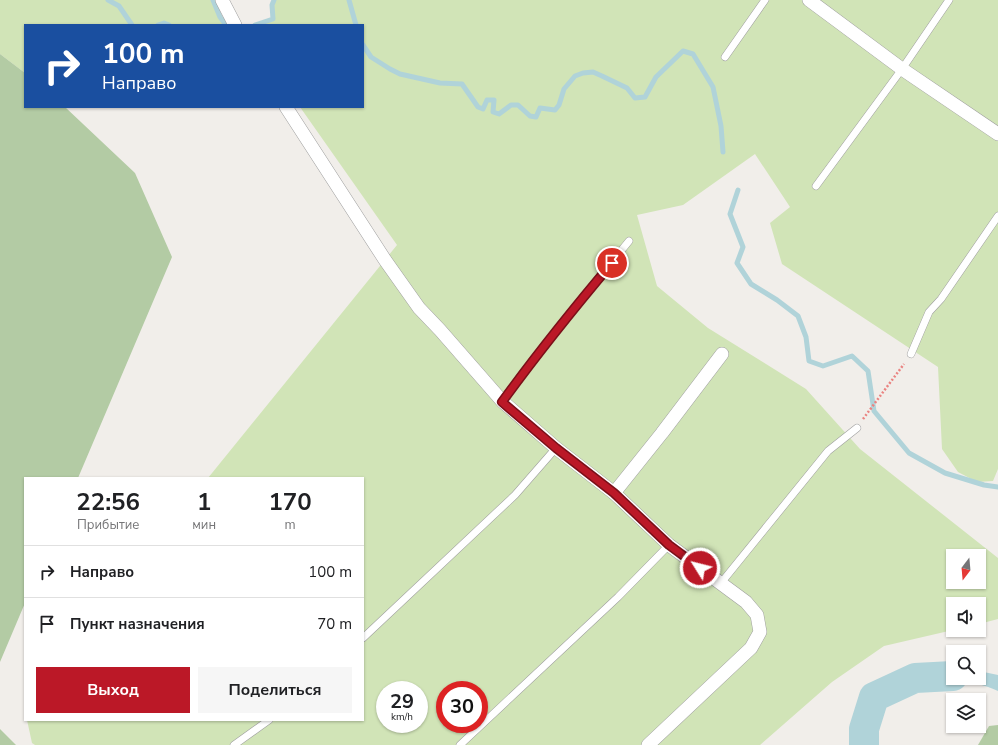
<!DOCTYPE html>
<html lang="ru">
<head>
<meta charset="utf-8">
<style>
	body { margin:0; font-family:"Nunito Sans",sans-serif; background:#f6f6f6; color:#202124; height:100vh; display:flex; flex-direction:column; font-size:15px; white-space:nowrap }
	* { box-sizing:border-box; margin:0 }
	p { font-size:13px; color:#757577 }
	.icon { flex:none; width:22px; height:22px; fill:none; stroke:currentColor; stroke-width:2; stroke-linecap:round; stroke-linejoin:round }
	.map { position:relative; flex:1; overflow:hidden }
	.details { position:absolute; left:24px; top:477px; width:340px; height:244px; display:flex; flex-direction:column; background:#fff; border-radius:0px; box-shadow:0 1px 3px #0004 }
	.details>* { flex:none }
	.hud { position:absolute; left:24px; top:24px; width:340px; height:84px; border-radius:0px; box-shadow:0 1px 3px #0004; background:#1a4fa0; color:#fff; overflow:hidden }
	.needle { width:26px; rotate:196deg }
	.buttons { position:absolute; left:946px; top:549px; display:grid; gap:8px }
	.buttons a { display:grid; place-items:center; width:40px; height:40px; border-radius:0px; background:#fff; box-shadow:0 1px 3px #0004; font-size:20px }
	.speed { position:absolute; left:376px; top:681px; display:flex; gap:8px; font-size:20px; font-weight:700; text-align:center }
	.speed>* { display:grid; place-content:center; width:52px; height:52px; border-radius:50%; background:#fff; box-shadow:0 1px 3px #0004; line-height:1 }
	.speed small { font-size:10px; font-weight:400 }
	.speed .limit { border:6px solid #d22; background:#fff; color:#111 }
	.pin { position:absolute; display:grid; place-items:center; width:34px; height:34px; color:#fff; margin:-17px; border:2px solid #fff; border-radius:50%; box-shadow:0 1px 4px #0007 }
	.me { position:absolute; width:44px; margin:-22px; rotate:306deg; stroke-linejoin:round; filter:drop-shadow(0 0 3px #0008) }
	.turn { display:flex; align-items:center; gap:14px; height:84px; padding:0 12px; font-size:18px }
	.turn .icon { width:52px; height:52px; stroke-width:2.5 }
	.turn b { display:block; font-size:28px; line-height:34px }
	.eta { display:flex; justify-content:space-evenly; align-items:center; height:68px; text-align:center }
	.eta b { font-size:24px; font-weight:700; line-height:28px }
	.button { display:flex; gap:8px; margin-top:auto; padding:8px 12px }
	.button a { flex:1; height:46px; border-radius:0px; background:#bb1827; color:#fff; font-size:16px; font-weight:700; line-height:46px; text-align:center }
	.button a+a { background:#f6f6f6; color:#202124 }
	ul { padding:0; list-style:none }
	li { display:flex; align-items:center; gap:12px; height:52px; padding:0 12px; border-top:1px solid #e0e0e0 }
	li div { flex:1 }
	li b { display:block; font-size:15px }
	li em { font-style:normal }
	.map>svg:first-child { display:block }
	.grass { fill:#d1e4b7; fill-rule:evenodd }
	.forest { fill:#b3cba4 }
	.water { fill:#b0d3d9 }
	.lines { fill:none; stroke-linecap:round; stroke-linejoin:round }
	.stream { stroke:#b0d3d9; stroke-width:5 }
	.river { stroke:#b0d3d9; stroke-width:30 }
	.lane-casing { stroke:#9f9f9f; stroke-width:8 }
	.street-casing { stroke:#9f9f9f; stroke-width:14 }
	.path { stroke:#ea8381; stroke-width:2.5; stroke-dasharray:2 2; stroke-linecap:butt }
	.lane { stroke:#fff; stroke-width:7 }
	.street { stroke:#fff; stroke-width:13 }
	.route-casing { stroke:#7a1019; stroke-width:10 }
	.route { stroke:#bb1827; stroke-width:7 }
</style>
</head>
<body>
<div class="map">
<svg width="998" height="745" viewBox="0 0 998 745">
	<rect width="100%" height="100%" fill="#f1eeea"/>
	<g class="grass">
		<polygon points="0,0 213,0 220,17 226,25 25,25 25,73 0,54"/>
		<path d="M274,0h724v469l-5,12 -16,1 -19,-10 -16,-23 -4,-82 -156,-103 -12,-41 20,-16 -35,-53 -72,51 -46,10 20,71 51,42 98,61 54,60 138,109v61l-19,5v-20h-26v26l-69,16 -52,36 -72,63h-725l-3,-2 -5,-23h336v-242h-155l189,-233 -97,-138h63v-82h-108l18,-6 -1,-14zM953,556h26v26h-26zM385,690h34v34h-34zM445,690h34v34h-34z"/>
	</g>
	<g class="forest">
		<polygon points="0,54 25,73 25,107 65,107 135,173 172,257 78,478 25,478 25,603 0,662"/>
		<polygon points="998,725 998,745 978,745 989,726"/>
		<polygon points="0,729 16,745 0,745"/>
	</g>
	<path class="water" d="M979,671l19,4v16c-7,-3 -14,-6 -22,-7 -8,-2 -15,-1 -22,-6h25z"/>
	<g class="lines">
		<g class="stream">
			<polyline points="108,0 119,6 132,25"/>
			<polyline points="213,0 220,17 226,25"/>
			<polyline points="349,0 356,25"/>
			<polyline points="158,25 164,23 169,25"/>
			<polyline points="255,25 273,19 272,5 274,0"/>
			<polyline points="363,45 371,57 390,69 400,74 440,83 462,84 478,107 483,109 487,100 494,100 493,112 499,114 511,105 518,105 530,116 536,117 540,108 555,110 559,105 564,89 575,76 583,73 593,72 602,76 627,88 635,98 645,97 656,77 683,51 693,54 713,87 721,126 723,152"/>
			<polyline points="738,190 730,214 743,247 737,263 751,284 777,300 798,316 806,337 809,361 823,366 852,356 868,371 874,411 909,453 945,473 984,485 998,487"/>
		</g>
		<polyline class="river" points="864,745 864,729 874,697 915,678 953,676"/>
		<g class="lane-casing">
			<g id="lane">
				<polyline points="725,57 765,0"/>
				<polyline points="816,186 902,69 949,0"/>
				<polyline points="911,354 929,312 941,299 998,216"/>
				<path d="M502,401c40,-55 84,-107 127,-160"/>
				<polyline points="721,583 828,451 857,428"/>
				<polyline points="363,638 515,495 556,448"/>
				<polyline points="234,745 269,720"/>
				<polyline points="460,745 618,597 669,545"/>
			</g>
		</g>
		<g class="street-casing">
			<g id="street">
				<polyline points="222,0 235,25"/>
				<polyline points="809,0 902,69 998,134"/>
				<polyline points="286,107 385,260 419,308 440,330 502,401 556,448 614,493 669,545 746,602 757,615 760,632 751,648 648,745"/>
				<polyline points="614,493 662,433 722,354"/>
			</g>
		</g>
		<polyline class="path" points="863,419 904,364"/>
		<use href="#lane" class="lane"/>
		<use href="#street" class="street"/>
	</g>
	<g class="lines">
		<g class="route-casing">
			<path id="route" d="M612,263c-38,45 -75,91 -110,139l54,46 58,45 55,52 31,23"/>
		</g>
		<use href="#route" class="route"/>
	</g>
</svg>
<div class="buttons">
<a><svg class="needle" viewBox="-14 -14 28 28"><path d="M0-13l5 13h-10z" fill="#e53935"/><path d="M0 13l5-13h-10z" fill="#757577"/></svg></a>
<a><svg class="icon" aria-label="sound" viewBox="0 0 24 24"><path d="M4 9h4l5-4v14l-5-4H4zM17 9q2 3 0 6"/></svg></a>
<a><svg class="icon" aria-label="search" viewBox="0 0 24 24"><circle cx="10" cy="10" r="6"/><path d="M15 15l6 6"/></svg></a>
<a><svg class="icon" aria-label="layers" viewBox="0 0 24 24"><path d="M12 4l9 5-9 5-9-5zM3 14l9 5 9-5"/></svg></a>
</div>
<div class="speed"><div>29<small>km/h</small></div><div class="limit">30</div></div>
<div class="pin" style="left:612px;top:263px;background:#d93025"><svg class="icon" aria-label="arrive" viewBox="0 0 24 24"><path d="M6 21V4h12l-3 4 3 4H6"/></svg></div>
<svg class="me" style="left:700px;top:568px" viewBox="-20 -20 40 40"><circle r="17" fill="#bb1827" stroke="#fff" stroke-width="3"/><path d="M0-11L8 9 0 5-8 9z" fill="#fff"/></svg>
<div class="hud">
<div class="turn"><svg class="icon" aria-label="right" viewBox="0 0 24 24"><path d="M7 20v-9h11M14 6l5 5-5 5"/></svg><div><b>100 m</b>Направо</div></div>
</div>
<section class="details">
<div class="eta">
<div><b>22:56</b><p>Прибытие</p></div>
<div><b>1</b><p>мин</p></div>
<div><b>170</b><p>m</p></div>
</div>
<ul>
<li><svg class="icon" aria-label="right" viewBox="0 0 24 24"><path d="M7 20v-9h11M14 6l5 5-5 5"/></svg><div><b>Направо</b></div><em>100 m</em></li>
<li><svg class="icon" aria-label="arrive" viewBox="0 0 24 24"><path d="M6 21V4h12l-3 4 3 4H6"/></svg><div><b>Пункт назначения</b></div><em>70 m</em></li>
</ul>
<div class="button"><a>Выход</a><a>Поделиться</a></div>
</section>
</div>
</body>
</html>
